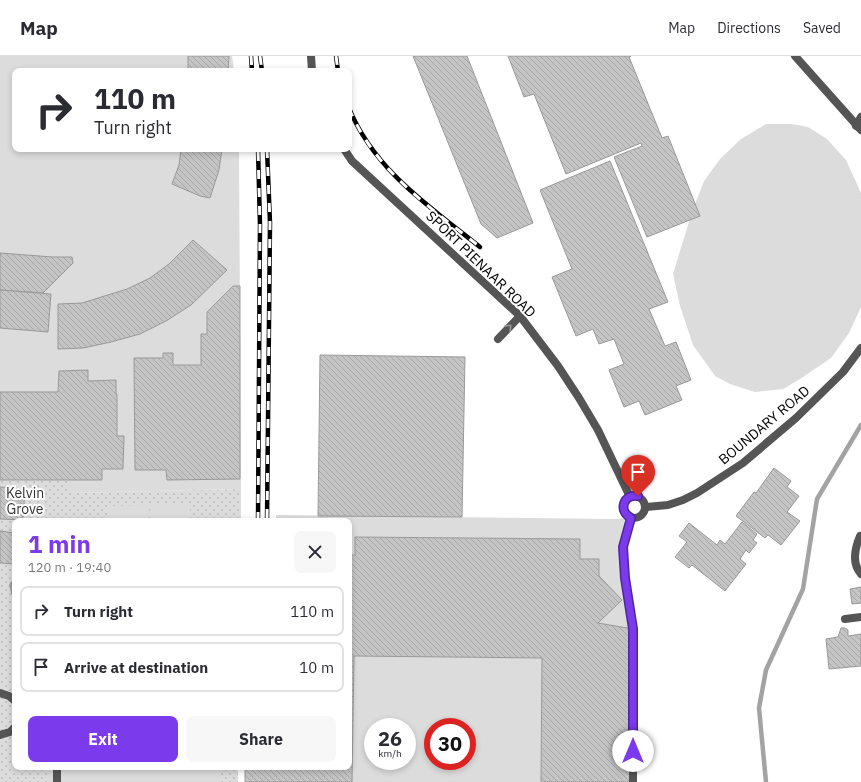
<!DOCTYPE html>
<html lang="en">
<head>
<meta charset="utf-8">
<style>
	body { margin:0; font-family:"IBM Plex Sans",sans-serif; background:#f7f7f7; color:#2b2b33; height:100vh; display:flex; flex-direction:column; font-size:15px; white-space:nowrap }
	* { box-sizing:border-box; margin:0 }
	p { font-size:13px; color:#7c7c81 }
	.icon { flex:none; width:22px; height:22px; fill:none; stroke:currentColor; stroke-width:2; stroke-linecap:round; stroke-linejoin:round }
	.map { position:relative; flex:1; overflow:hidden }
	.side { position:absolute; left:12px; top:462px; width:340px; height:252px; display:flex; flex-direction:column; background:#fff; border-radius:8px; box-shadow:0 2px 6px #0003 }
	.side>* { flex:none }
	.top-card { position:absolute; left:12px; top:12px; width:340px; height:84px; border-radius:8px; box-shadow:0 2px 6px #0003; background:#fff; color:#2b2b33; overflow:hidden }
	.speed { position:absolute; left:364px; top:662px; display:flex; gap:8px; font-size:20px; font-weight:700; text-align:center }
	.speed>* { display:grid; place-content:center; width:52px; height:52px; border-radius:50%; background:#fff; box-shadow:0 2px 6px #0003; line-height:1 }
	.speed small { font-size:10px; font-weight:400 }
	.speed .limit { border:6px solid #d22; background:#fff; color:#111 }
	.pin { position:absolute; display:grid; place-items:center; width:34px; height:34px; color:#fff; margin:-41px -17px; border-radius:50% 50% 50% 0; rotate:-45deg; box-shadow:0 0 4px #0007 }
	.pin .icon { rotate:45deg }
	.me { position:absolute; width:44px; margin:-22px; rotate:0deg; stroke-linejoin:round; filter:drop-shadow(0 0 3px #0008) }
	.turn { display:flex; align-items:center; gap:14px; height:84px; padding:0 16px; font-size:18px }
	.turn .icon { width:52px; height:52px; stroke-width:2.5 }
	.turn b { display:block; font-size:28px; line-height:34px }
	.round { display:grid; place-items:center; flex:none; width:42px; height:42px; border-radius:8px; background:#f7f7f7 }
	.summary { display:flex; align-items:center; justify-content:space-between; height:68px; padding:0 16px }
	h1 { font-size:24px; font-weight:700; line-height:30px; color:#7c3aed }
	.primary-button { display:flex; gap:8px; margin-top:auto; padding:8px 16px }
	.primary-button a { flex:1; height:46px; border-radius:8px; background:#7c3aed; color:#fff; font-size:16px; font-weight:700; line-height:46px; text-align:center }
	.primary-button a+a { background:#f7f7f7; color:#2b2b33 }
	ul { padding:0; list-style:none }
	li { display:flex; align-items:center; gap:12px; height:50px; margin:0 8px 6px; padding:0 8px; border:2px solid #e1e1e2; border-radius:8px }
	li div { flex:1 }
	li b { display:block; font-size:15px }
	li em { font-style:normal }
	header { display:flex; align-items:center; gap:24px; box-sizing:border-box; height:56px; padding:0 20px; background:#fff; border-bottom:1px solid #e1e1e2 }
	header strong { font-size:19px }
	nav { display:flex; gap:22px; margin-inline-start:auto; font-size:14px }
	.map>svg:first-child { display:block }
	.green { fill:url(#green-dots) }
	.pitch { fill:#dcdcdc; fill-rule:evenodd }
	.water { fill:url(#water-waves) }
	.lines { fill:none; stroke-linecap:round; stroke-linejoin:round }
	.stream { stroke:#a3a3a3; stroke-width:4.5 }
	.building { fill:url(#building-back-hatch); stroke:#999 }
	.service { stroke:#555; stroke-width:8 }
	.minor { stroke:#555; stroke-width:8 }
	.rail-casing { stroke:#000; stroke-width:4.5 }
	.rail { stroke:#fff; stroke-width:3; stroke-dasharray:9; stroke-linecap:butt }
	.oneway { stroke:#999 }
	.route-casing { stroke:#51269a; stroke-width:10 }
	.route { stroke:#7c3aed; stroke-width:7 }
	.labels { text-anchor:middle; stroke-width:4; stroke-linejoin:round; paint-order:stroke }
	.street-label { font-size:14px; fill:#000; stroke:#fff }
	.park-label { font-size:14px; fill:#333; stroke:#fff }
</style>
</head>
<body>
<header>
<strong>Map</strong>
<nav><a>Map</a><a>Directions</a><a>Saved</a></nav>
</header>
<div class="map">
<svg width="861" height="726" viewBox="0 0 861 726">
	<defs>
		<pattern id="green-dots" width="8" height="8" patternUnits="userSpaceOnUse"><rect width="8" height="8" fill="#dcdcdc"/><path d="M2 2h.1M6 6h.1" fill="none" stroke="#bbb" stroke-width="1.8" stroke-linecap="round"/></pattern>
		<pattern id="water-waves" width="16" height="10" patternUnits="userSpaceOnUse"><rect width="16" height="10" fill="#a3a3a3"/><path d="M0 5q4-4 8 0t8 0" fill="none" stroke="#8b8b8b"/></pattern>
		<pattern id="building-back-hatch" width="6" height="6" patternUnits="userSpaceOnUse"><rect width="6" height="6" fill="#c4c4c4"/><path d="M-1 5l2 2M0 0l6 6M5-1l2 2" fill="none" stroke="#a7a7a7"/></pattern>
	</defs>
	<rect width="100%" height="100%" fill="#fff"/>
	<polygon class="green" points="69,424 69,437 241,433 241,465 15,465 15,711 238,711 238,726 0,726 0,425"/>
	<g class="pitch">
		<polygon points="0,0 232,0 234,15 15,15 15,93 239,93 241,433 68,437 68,424 0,425"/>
		<polygon points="766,68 792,68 808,71 827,83 846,104 861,137 861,251 849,277 831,302 800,323 783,333 755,336 730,328 715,320 693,289 680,250 673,218 692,156 704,125 720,103 741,83"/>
		<polygon points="190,447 190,465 150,465 150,448"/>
		<polygon points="149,449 149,465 109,465 109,450"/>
		<path d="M276,459l337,4 18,-1 -8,29 10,82v153h-388v-15h104v-246h-73zM373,671h34v34h-34zM433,671h34v34h-34z"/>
		<polygon points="48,711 221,711 220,726 48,726"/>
	</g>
	<polygon class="water" points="15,520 15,552 9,529"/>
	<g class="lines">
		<polyline class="stream" points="766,726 759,652 766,614 803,533 817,443 861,369"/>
	</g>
	<g class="building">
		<polygon points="188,0 229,0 228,15 188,15"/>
		<polygon points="413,0 467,0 533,167 497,182 481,168"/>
		<polygon points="508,0 631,0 629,1 662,82 668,80 700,160 647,181 614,101 642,90 641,87 566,118 534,38 524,41"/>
		<polygon points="181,93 222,93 219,114 210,142 200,140 172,128 179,109"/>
		<polygon points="610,105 668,246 649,253 665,290 676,286 691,324 676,330 682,344 645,359 639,345 624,351 609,314 624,308 614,283 599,288 593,273 576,280 552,221 572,213 540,134"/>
		<polygon points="193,184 227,214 191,249 166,265 140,278 111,286 83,292 58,293 58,248 82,247 127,233 150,222 169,208"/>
		<polygon points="0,197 53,201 72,201 73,207 43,237 0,234"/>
		<polygon points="233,230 240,230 240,423 167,424 166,414 135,414 134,302 163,302 163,297 173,297 173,309 201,309 201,278 207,278 207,256"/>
		<polygon points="0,234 51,238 48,276 0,272"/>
		<polygon points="320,299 465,301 462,461 318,460"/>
		<polygon points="88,314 88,325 116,324 116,338 117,338 117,380 124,380 123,413 102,413 102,424 0,424 0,336 58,336 59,315"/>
		<polygon points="774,412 791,425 787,431 799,440 787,456 800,465 781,489 768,479 765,482 736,460 754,436 756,437"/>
		<polygon points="0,431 25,433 23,464 0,463"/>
		<polygon points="742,466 757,478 753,484 757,487 749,497 746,494 740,503 746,508 725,535 692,509 689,512 675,501 687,486 679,480 689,467 717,489 720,484 725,488"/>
		<polygon points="0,475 15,477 15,508 0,507"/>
		<polygon points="355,481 580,483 580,503 599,503 599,520 622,544 598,567 633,573 633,726 541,726 542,602 354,600 352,726 245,726 245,711 349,711 349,499 355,499"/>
		<polygon points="861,531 861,547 852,548 850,533"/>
		<polygon points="841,572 845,572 848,574 848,580 861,578 861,610 829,613 826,583 838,581"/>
	</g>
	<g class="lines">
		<g class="service">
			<polyline points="795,0 861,74"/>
			<polyline points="856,70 861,61"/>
			<polyline points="498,283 520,260"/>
			<path d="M860,480c-5,12 -9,27 1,38"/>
			<polyline points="845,563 861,561"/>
			<polyline points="0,637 9,640 15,645"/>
			<polyline points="0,679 10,676 15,671"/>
			<polyline points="57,726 57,711"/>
		</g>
		<g class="minor">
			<polyline points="311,0 312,15"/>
			<polyline points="344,93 352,105 520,260 558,310 579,342 598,374 630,441"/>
			<circle cx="634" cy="451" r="11"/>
			<polyline points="646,451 668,449 683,444 697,437 743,407 796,362 843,316 861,292"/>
			<polyline points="631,462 623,491 625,522 633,573 633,726"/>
		</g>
		<g class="rail-casing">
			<g id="rail">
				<polyline points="251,0 252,15"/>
				<polyline points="260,0 262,15"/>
				<polyline points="336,0 338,15"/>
				<path d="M349,52c25,62 81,99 131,139"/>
				<polyline points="267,93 270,167 267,465"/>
				<polyline points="258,465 260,169 258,93"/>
			</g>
		</g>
		<use href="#rail" class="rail"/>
	</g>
	<defs><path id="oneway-chevron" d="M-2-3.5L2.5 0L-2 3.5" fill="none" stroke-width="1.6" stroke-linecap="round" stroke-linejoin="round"/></defs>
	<use class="oneway" href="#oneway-chevron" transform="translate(509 271) rotate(-46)"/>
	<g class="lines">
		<g class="route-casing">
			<path id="route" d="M633,695v-122l-8,-51 -2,-31 8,-29c-13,-7 -8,-24 7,-22"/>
		</g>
		<use href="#route" class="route"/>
	</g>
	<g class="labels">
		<g class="street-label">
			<text transform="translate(481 208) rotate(44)" y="5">SPORT PIENAAR ROAD</text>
			<text transform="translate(764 369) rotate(-40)" y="5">BOUNDARY ROAD</text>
		</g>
		<g class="park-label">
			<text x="25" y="442">Kelvin<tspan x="25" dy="16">Grove</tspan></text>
		</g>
	</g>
</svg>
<div class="speed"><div>26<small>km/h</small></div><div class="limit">30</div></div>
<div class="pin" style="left:638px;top:440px;background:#d93025"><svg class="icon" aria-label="arrive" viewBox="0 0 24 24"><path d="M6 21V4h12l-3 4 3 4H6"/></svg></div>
<svg class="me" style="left:633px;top:695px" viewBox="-20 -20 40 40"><circle r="19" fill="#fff"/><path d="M0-13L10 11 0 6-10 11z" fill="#7c3aed"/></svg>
<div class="top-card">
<div class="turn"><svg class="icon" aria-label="right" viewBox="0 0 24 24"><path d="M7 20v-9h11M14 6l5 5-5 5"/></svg><div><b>110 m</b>Turn right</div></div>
</div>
<section class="side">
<div class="summary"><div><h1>1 min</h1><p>120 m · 19:40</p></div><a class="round"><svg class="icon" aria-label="close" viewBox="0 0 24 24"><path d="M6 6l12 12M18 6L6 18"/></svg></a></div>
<ul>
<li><svg class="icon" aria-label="right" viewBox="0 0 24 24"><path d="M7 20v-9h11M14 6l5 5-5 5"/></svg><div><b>Turn right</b></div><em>110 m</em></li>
<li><svg class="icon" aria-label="arrive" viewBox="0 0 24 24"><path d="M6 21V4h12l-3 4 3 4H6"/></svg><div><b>Arrive at destination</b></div><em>10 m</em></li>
</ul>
<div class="primary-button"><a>Exit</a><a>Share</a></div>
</section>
</div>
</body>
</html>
